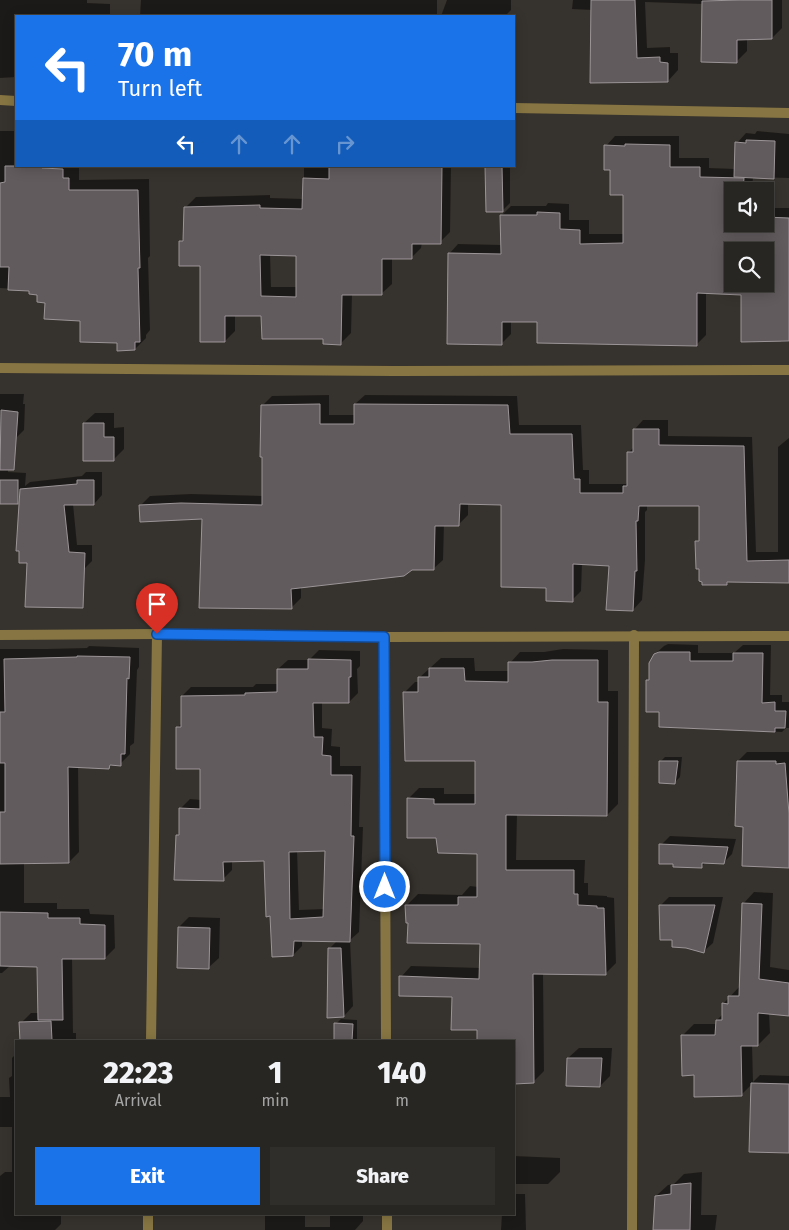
<!DOCTYPE html>
<html lang="en">
<head>
<meta charset="utf-8">
<style>
	body { margin:0; font-family:"Fira Sans",sans-serif; background:#302e2a; color:#f1f3f6; height:100vh; display:flex; flex-direction:column; font-size:19px; white-space:nowrap }
	* { box-sizing:border-box; margin:0 }
	p { font-size:16px; color:#a5a5a5 }
	.icon { flex:none; width:28px; height:28px; fill:none; stroke:currentColor; stroke-width:2; stroke-linecap:round; stroke-linejoin:round }
	.map { position:relative; flex:1; overflow:hidden }
	.panel { position:absolute; left:15px; top:1040px; width:500px; height:175px; display:flex; flex-direction:column; background:#282622; border-radius:0px; box-shadow:0 2px 12px #0003,0 0 0 1px #444340 }
	.panel>* { flex:none }
	.guide { position:absolute; left:15px; top:15px; width:500px; height:152px; border-radius:0px; box-shadow:0 2px 12px #0003,0 0 0 1px #444340; background:#1a73e8; color:#fff; overflow:hidden }
	.tools { position:absolute; left:724px; top:182px; display:grid; gap:10px }
	.tools a { display:grid; place-items:center; width:50px; height:50px; border-radius:0px; background:#282622; box-shadow:0 2px 12px #0003,0 0 0 1px #444340; font-size:25px }
	.pin { position:absolute; display:grid; place-items:center; width:42px; height:42px; color:#fff; margin:-51px -21px; border-radius:50% 50% 50% 0; rotate:-45deg; box-shadow:0 0 5px #0007 }
	.pin .icon { rotate:45deg }
	.me { position:absolute; width:55px; margin:-28px; rotate:0deg; stroke-linejoin:round; filter:drop-shadow(0 0 4px #0008) }
	.turn { display:flex; align-items:center; gap:18px; height:105px; padding:0 20px; font-size:22px }
	.turn .icon { width:65px; height:65px; stroke-width:2.5 }
	.turn b { display:block; font-size:35px; line-height:42px }
	.lanes { display:flex; align-items:center; height:48px; padding:0 20px; background:#0003; justify-content:center; gap:25px; direction:ltr }
	.lanes .off { opacity:.35 }
	.eta { display:flex; justify-content:space-evenly; align-items:center; height:85px; text-align:center }
	.eta b { font-size:30px; font-weight:800; line-height:35px }
	.cta { display:flex; gap:10px; margin-top:auto; padding:10px 20px }
	.cta a { flex:1; height:58px; border-radius:0px; background:#1a73e8; color:#fff; font-size:20px; font-weight:800; line-height:58px; text-align:center }
	.cta a+a { background:#302e2a; color:#f1f3f6 }
	.map>svg:first-child { display:block }
	.shadow { fill:#0007; fill-rule:evenodd }
	.building { fill:#625b5e; stroke:#9c9598; fill-rule:evenodd }
	.lines { fill:none; stroke-linecap:round; stroke-linejoin:round }
	.minor { stroke:#877643; stroke-width:10 }
	.route-casing { stroke:#114b97; stroke-width:12 }
	.route { stroke:#1a73e8; stroke-width:9 }
</style>
</head>
<body>
<div class="map">
<svg width="789" height="1230" viewBox="0 0 789 1230">
	<rect width="100%" height="100%" fill="#36322d"/>
	<g class="shadow">
		<polygon points="0,0 87,0 87,3 110,4 110,16 16,16 16,77 0,78"/>
		<polygon points="141,0 437,0 437,16 140,16"/>
		<polygon points="447,0 511,0 511,10 505,16 441,16"/>
		<polygon points="573,0 782,0 782,28 772,38 747,39 747,51 737,61 703,4 645,2 647,48 670,47 670,53 678,53 678,70 668,81 591,82 592,10 572,9"/>
		<polygon points="0,131 16,131 16,166 79,166 79,180 149,179 150,256 148,258 150,330 146,335 146,338 135,349 46,302 38,294 31,290 0,288"/>
		<path d="M757,131l32,3v44l-36,-1 -1,14h-20v33h33v-16h24v134h-8v-2l-39,-46 -36,-2v43l-10,10 -158,-24h-27v13l-10,10 -52,-90 9,-10 44,1v-30l9,-9h35l2,-3 21,1v16h20v14h36v-40l-14,-26 -5,-22 9,-10h64v22h30v10l26,1 2,-26 9,-10 9,1zM732,251h33v33h-33z"/>
		<polygon points="211,166 237,166 236,167"/>
		<path d="M304,166h147l-1,66 -10,10h-18l-1,6 -10,10h-19v26l-11,10h-29l-1,39 -11,11 -78,-29h-27v16l-10,10 -24,-76 -20,-24 3,-3 1,-30 11,-11 74,-2v3l34,1zM270,254h27v33h-26z"/>
		<polygon points="486,166 510,166 510,203 502,211"/>
		<polygon points="0,394 24,394 23,404 25,404 24,430 16,438 8,437 8,472 26,473 25,486 30,482 82,476 86,472 102,472 102,495 94,504 73,504 77,545 92,545 92,561 84,569 21,499 17,503 0,503"/>
		<polygon points="329,395 329,415 355,415 355,404 365,395 517,396 519,425 581,425 583,470 589,470 589,484 626,484 628,482 628,453 634,447 634,430 643,420 668,420 668,436 752,437 756,552 778,552 778,447 789,438 789,582 729,581 727,584 700,567 697,542 700,539 700,505 647,505 647,510 645,512 645,560 642,600 633,610 610,565 582,563 581,591 572,600 547,587 503,503 468,503 468,515 459,524 444,524 443,560 433,569 412,569 301,587 301,598 292,607 201,607 203,518 141,505 150,496 191,494 263,496 262,406 272,396"/>
		<polygon points="95,413 114,413 114,428 124,427 124,449 114,459 84,423"/>
		<polygon points="668,644 698,645 698,653 734,653 743,645 771,645 770,695 782,695 782,702 789,702 789,728 786,728 782,732 660,726 660,711 647,681 651,677 655,654 664,646"/>
		<polygon points="89,646 139,648 139,667 137,670 134,743 130,746 130,754 120,764 113,764 109,768 78,766 79,852 69,862 24,863 24,903 57,903 57,909 89,909 90,914 114,915 115,948 105,958 72,958 73,1033 76,1033 76,1041 21,1041 21,1023 31,1013 39,1013 38,965 11,965 2,973 0,973 0,649 46,649 87,648"/>
		<polygon points="563,649 608,650 608,691 618,691 618,804 607,815 517,814 516,860 585,860 584,883 588,883 588,895 607,896 607,897 614,898 616,963 605,974 543,973 544,1071 533,1082 514,1082 514,1041 478,1041 478,1029 453,996 401,977 411,966 481,968 481,943 409,922 407,905 418,894 462,895 470,886 478,887 478,853 437,837 408,799 419,788 444,788 444,794 476,794 476,760 405,692 415,682 419,682 419,678 441,658 474,658 475,671 510,671 510,663 520,652 544,652"/>
		<path d="M319,650l41,1v15l-3,3 1,24 -9,9h-27v26l10,1 -1,17 9,1v19h21l-2,61h4l-4,105 -9,8 3,66 -9,10 -15,-67 8,-8 -35,-1v6l-9,9 -27,-95h-34v10l-9,9 -46,-43 3,-4v-23l10,-10 11,1v-32l-24,-40 5,-5v-27l9,-9h62l3,-3h22v-15l10,-9h21zM297,850h29l-2,59 -25,1z"/>
		<polygon points="747,752 789,752 789,866 745,825 738,761"/>
		<polygon points="665,757 682,757 680,777 675,782 660,762"/>
		<polygon points="670,836 736,839 732,854 723,863 706,862 701,867 661,845"/>
		<polygon points="754,892 773,893 770,967 789,970 789,1014 769,1013 770,1033 758,1045 752,1045 753,1082 760,1075 789,1076 789,1151 752,1084 741,1095 695,1074 682,1036 694,1024 717,1024 717,1020 723,1014 723,1004 741,985 743,904"/>
		<polygon points="669,897 723,897 713,943 704,951 674,939 660,906"/>
		<polygon points="189,917 220,918 219,958 208,968 179,927"/>
		<polygon points="341,1019 357,1020 357,1039 355,1041 336,1041 336,1024"/>
		<polygon points="579,1048 612,1048 610,1076 600,1086 568,1058"/>
		<polygon points="16,1054 16,1214 61,1214 61,1224 55,1230 0,1230 0,1176 5,1172 12,1172 12,1127 0,1127 0,1097 10,1097 9,1078 12,1076 12,1058"/>
		<polygon points="514,1156 560,1158 560,1172 548,1184 514,1184"/>
		<polygon points="702,1172 701,1215 717,1215 715,1230 655,1230 656,1196 668,1185 674,1184 684,1174"/>
		<polygon points="514,1194 525,1194 526,1230 501,1230 502,1214 514,1214"/>
		<polygon points="265,1214 305,1214 305,1227 330,1227 330,1214 363,1214 363,1221 355,1230 265,1230"/>
	</g>
	<g class="building">
		<polygon points="591,0 635,0 637,58 660,57 660,62 668,63 668,82 590,83"/>
		<polygon points="741,0 772,0 772,39 737,40 737,63 701,62 702,1"/>
		<polygon points="746,140 775,141 774,179 734,177 735,142 746,143"/>
		<path d="M625,144l45,1v22h30v10l44,1 -1,13h-11v33h33v-7l24,1v123l-48,1v-47l-44,-2v53l-160,-3v-21h-35v23l-55,-1 1,-91 53,1 -1,-39h37v-3l23,1v16l20,1v14l43,-1v-48h-13v-25h-6v-25l21,1zM732,251h33v33h-33z"/>
		<polygon points="5,166 42,166 42,168 63,169 63,178 69,178 69,190 138,190 140,268 138,268 140,342 135,342 135,350 117,351 117,343 80,342 80,321 44,319 45,303 37,302 37,295 29,294 29,291 8,290 9,267 0,267 0,183 5,182"/>
		<path d="M329,166h113l-1,78h-29v15h-30v36h-40l-1,50 -18,-1v-5h-61l-1,-23h-36v26h-25v-76h-21v-25h4l1,-34 76,-2v3l42,1 1,-31 26,1zM260,255l36,1v41l-35,-1z"/>
		<polygon points="485,166 502,166 503,212 486,212"/>
		<polygon points="320,404 320,424 354,424 354,404 508,405 510,434 572,434 574,479 580,479 580,493 623,493 623,486 627,486 627,452 633,452 633,429 659,429 659,445 744,446 747,561 789,560 789,583 727,582 727,585 702,585 702,582 699,581 699,569 696,569 695,541 699,541 699,506 639,506 638,521 636,521 637,571 635,571 633,611 606,610 609,566 573,564 573,602 546,601 546,588 501,587 501,505 460,504 459,526 435,526 434,570 412,570 404,576 291,589 292,609 199,608 202,519 140,522 139,505 181,503 262,505 262,457 260,457 261,405"/>
		<polygon points="1,410 18,412 14,470 0,470"/>
		<polygon points="83,423 104,423 104,437 114,437 114,461 83,461"/>
		<rect x="0" y="480" width="18" height="24"/>
		<polygon points="77,480 94,480 94,505 64,505 69,552 85,553 83,608 25,607 27,563 19,563 19,551 16,551 20,489 77,484"/>
		<polygon points="659,652 690,652 690,661 733,661 733,653 763,653 762,703 775,702 775,711 786,711 785,728 775,728 775,732 659,727 659,712 646,712 646,680 649,680 649,663 654,654"/>
		<polygon points="77,656 130,657 129,679 127,678 125,754 121,754 121,766 110,765 109,769 68,767 69,863 0,864 0,812 5,812 5,763 0,763 0,712 5,712 4,659 77,657"/>
		<path d="M308,659l43,1v17h-2v26h-36l1,34h9l-1,18 9,1v19h21l-1,61h3l-4,106 -56,-1 -1,15 -21,1 -2,-41 -4,1 -2,-56 -41,1 1,19 -50,-1 2,-45h3v-27l21,1v-40h-24v-42h5v-31l64,-1v-2l32,-1v-23h31zM325,851l-2,66 -33,2 -1,-67z"/>
		<polygon points="552,660 598,660 598,702 608,702 607,816 506,815 506,870 574,870 574,894 578,894 578,905 597,906 597,908 604,908 606,975 533,974 534,1083 514,1084 514,1041 477,1041 477,1030 451,1030 452,997 399,996 399,976 479,979 480,944 407,943 408,923 406,923 405,905 458,905 458,897 477,897 477,854 438,853 436,838 407,838 407,798 434,799 434,804 475,804 475,761 405,761 403,692 418,692 418,677 429,677 429,668 464,668 465,681 508,682 508,662 532,662"/>
		<polygon points="659,761 678,761 675,784 659,783"/>
		<polygon points="737,761 776,761 776,764 785,763 789,814 789,868 742,866 743,827 735,826"/>
		<polygon points="659,844 728,847 724,864 702,863 702,868 673,867 673,864 659,864"/>
		<polygon points="742,903 762,904 759,979 789,983 789,1016 758,1013 758,1046 741,1046 742,1096 694,1097 694,1075 682,1076 681,1035 715,1035 716,1020 722,1020 722,1003 728,1004 728,996 739,996"/>
		<polygon points="659,905 715,905 704,953 686,948 672,947 672,940 660,940"/>
		<polygon points="0,912 48,913 48,918 80,918 80,924 105,925 105,959 62,959 63,1020 38,1020 37,967 0,966"/>
		<polygon points="178,927 210,928 209,969 177,968"/>
		<polygon points="328,948 341,948 344,1017 327,1018"/>
		<polygon points="51,1021 52,1040 20,1041 19,1022"/>
		<polygon points="334,1023 353,1024 352,1041 334,1041"/>
		<polygon points="567,1058 602,1058 600,1087 566,1086"/>
		<polygon points="751,1083 789,1084 789,1153 749,1152"/>
		<polygon points="691,1183 690,1230 653,1230 655,1196 671,1194 671,1185"/>
	</g>
	<g class="lines">
		<g class="minor">
			<polyline points="0,100 16,101"/>
			<polyline points="514,108 789,113"/>
			<polyline points="0,368 394,371 789,370"/>
			<polyline points="0,635 157,634 384,637 789,636"/>
			<polyline points="384,637 386,1041"/>
			<polyline points="151,1041 157,634"/>
			<polyline points="387,1214 387,1230"/>
			<polyline points="148,1230 148,1214"/>
			<polyline points="632,1230 634,635"/>
		</g>
	</g>
	<g class="lines">
		<g class="route-casing">
			<polyline id="route" points="157,634 384,637 385,887"/>
		</g>
		<use href="#route" class="route"/>
	</g>
</svg>
<div class="tools">
<a><svg class="icon" aria-label="sound" viewBox="0 0 24 24"><path d="M4 9h4l5-4v14l-5-4H4zM17 9q2 3 0 6"/></svg></a>
<a><svg class="icon" aria-label="search" viewBox="0 0 24 24"><circle cx="10" cy="10" r="6"/><path d="M15 15l6 6"/></svg></a>
</div>
<div class="pin" style="left:157px;top:634px;background:#d93025"><svg class="icon" aria-label="arrive" viewBox="0 0 24 24"><path d="M6 21V4h12l-3 4 3 4H6"/></svg></div>
<svg class="me" style="left:385px;top:887px" viewBox="-20 -20 40 40"><circle r="17" fill="#1a73e8" stroke="#fff" stroke-width="3"/><path d="M0-11L8 9 0 5-8 9z" fill="#fff"/></svg>
<div class="guide">
<div class="turn"><svg class="icon" aria-label="left" viewBox="0 0 24 24"><path d="M17 20v-9H6M10 6l-5 5 5 5"/></svg><div><b>70 m</b>Turn left</div></div>
<div class="lanes"><svg class="icon" aria-label="left" viewBox="0 0 24 24"><path d="M17 20v-9H6M10 6l-5 5 5 5"/></svg><svg class="icon off" aria-label="ahead" viewBox="0 0 24 24"><path d="M12 20V5M6 11l6-6 6 6"/></svg><svg class="icon off" aria-label="ahead" viewBox="0 0 24 24"><path d="M12 20V5M6 11l6-6 6 6"/></svg><svg class="icon off" aria-label="right" viewBox="0 0 24 24"><path d="M7 20v-9h11M14 6l5 5-5 5"/></svg></div>
</div>
<section class="panel">
<div class="eta">
<div><b>22:23</b><p>Arrival</p></div>
<div><b>1</b><p>min</p></div>
<div><b>140</b><p>m</p></div>
</div>
<div class="cta"><a>Exit</a><a>Share</a></div>
</section>
</div>
</body>
</html>
